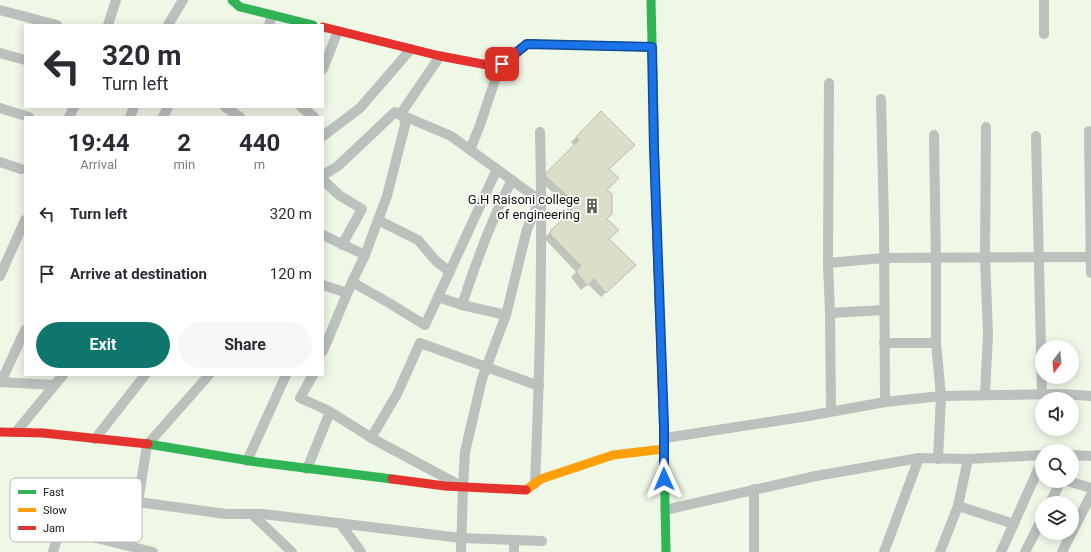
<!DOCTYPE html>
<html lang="en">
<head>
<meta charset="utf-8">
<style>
	body { margin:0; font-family:Roboto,sans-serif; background:#f7f7f7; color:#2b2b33; height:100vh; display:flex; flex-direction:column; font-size:15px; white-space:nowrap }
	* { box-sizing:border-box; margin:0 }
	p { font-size:13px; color:#7c7c81 }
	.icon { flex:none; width:22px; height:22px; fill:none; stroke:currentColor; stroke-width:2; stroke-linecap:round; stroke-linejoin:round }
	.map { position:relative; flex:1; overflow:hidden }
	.drawer { position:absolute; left:24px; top:116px; width:300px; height:260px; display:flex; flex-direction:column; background:#fff; border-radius:0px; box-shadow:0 2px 10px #0003 }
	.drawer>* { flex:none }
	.hud { position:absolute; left:24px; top:24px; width:300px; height:84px; border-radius:0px; box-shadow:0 2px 10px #0003; background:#fff; color:#2b2b33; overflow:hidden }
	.needle { width:26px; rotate:196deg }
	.buttons { position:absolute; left:1035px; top:340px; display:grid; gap:8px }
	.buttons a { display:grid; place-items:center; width:44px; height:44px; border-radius:50%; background:#fff; box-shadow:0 2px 10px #0003; font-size:20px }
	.pin { position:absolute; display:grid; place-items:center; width:34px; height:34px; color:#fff; margin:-17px; border-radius:8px; box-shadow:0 2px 6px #0006 }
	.me { position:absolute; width:44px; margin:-22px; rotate:359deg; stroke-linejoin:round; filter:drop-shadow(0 0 3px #0008) }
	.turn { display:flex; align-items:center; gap:14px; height:84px; padding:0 12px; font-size:18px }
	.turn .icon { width:52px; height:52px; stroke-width:2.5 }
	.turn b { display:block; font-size:28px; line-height:34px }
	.eta { display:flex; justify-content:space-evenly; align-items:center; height:68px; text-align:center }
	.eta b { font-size:24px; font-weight:700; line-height:28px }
	.button { display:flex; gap:8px; margin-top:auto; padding:8px 12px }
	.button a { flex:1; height:46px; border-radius:24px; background:#0f766e; color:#fff; font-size:16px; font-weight:700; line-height:46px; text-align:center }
	.button a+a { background:#f7f7f7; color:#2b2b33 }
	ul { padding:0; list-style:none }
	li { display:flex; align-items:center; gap:12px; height:60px; padding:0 12px }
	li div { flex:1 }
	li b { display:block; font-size:15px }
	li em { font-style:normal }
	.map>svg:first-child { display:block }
	.shadow { fill:#0003 }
	.building { fill:#dddec9; stroke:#b9bcaf }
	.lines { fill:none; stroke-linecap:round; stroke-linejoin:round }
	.street { stroke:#bbc1bc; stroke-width:10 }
	.fast { stroke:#30b455; stroke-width:9 }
	.slow { stroke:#ff9f0a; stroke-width:9 }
	.jam { stroke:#e5322d; stroke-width:9 }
	.route-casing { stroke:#114b97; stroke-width:10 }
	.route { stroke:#1a73e8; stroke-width:7 }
	.labels { text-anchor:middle; stroke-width:3.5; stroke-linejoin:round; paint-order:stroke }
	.poi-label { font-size:13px; fill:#10140b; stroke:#fff; text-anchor:end }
	.key { fill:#fff; stroke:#b7b8b6; stroke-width:1 }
	.key-label { font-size:11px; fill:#10140b }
</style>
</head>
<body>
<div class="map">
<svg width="1091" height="552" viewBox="0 0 1091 552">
	<rect width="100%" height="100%" fill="#eff7e7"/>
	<polygon class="shadow" points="601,113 608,169 606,190 606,219 608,239 634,265 601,297 588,284 581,290 571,277 576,272 545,239 546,236 567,217 567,206 540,181 575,146 571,142"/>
	<polygon class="building" points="601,111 635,145 609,169 619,178 607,190 612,194 612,214 607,219 619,230 609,239 636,265 606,293 594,279 587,286 576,271 581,266 550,234 551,230 572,211 572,200 544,175 579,140 576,137"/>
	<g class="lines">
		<g class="street">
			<polyline points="1044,0 1044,34"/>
			<polyline points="0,10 57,25"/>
			<polyline points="108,25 116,0"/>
			<polyline points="168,25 183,0"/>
			<polyline points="269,25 272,15"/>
			<polyline points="0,53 25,60"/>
			<polyline points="323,69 338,31"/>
			<polyline points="829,83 828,263 883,258 1091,257"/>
			<polyline points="881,99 884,223 885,402"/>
			<polyline points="225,107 240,117"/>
			<polyline points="301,107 314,117"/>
			<polyline points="0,108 29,117"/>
			<polyline points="400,115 440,56"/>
			<polyline points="404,116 451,136 542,202"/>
			<polyline points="69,117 74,107"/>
			<polyline points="130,117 134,107"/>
			<polyline points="163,117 168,107"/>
			<polyline points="1089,131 1091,273"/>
			<polyline points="934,135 936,263 936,343 941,396 938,459"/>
			<polyline points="323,136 360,108 411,49"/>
			<polyline points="1036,136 1042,394"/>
			<polyline points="470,150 480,125 500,65"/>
			<polyline points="0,162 21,169"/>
			<polyline points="323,175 338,166 395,112 404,116 405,125 387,196 365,255 352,282"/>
			<polyline points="323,180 339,195 362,209 342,245"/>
			<polyline points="378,220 418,240 436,261 450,272"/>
			<polyline points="323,235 365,255"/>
			<polyline points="828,263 830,313 884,310"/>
			<polyline points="0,276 25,220"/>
			<polyline points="323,285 347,293"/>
			<polyline points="438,297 497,169"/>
			<polyline points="830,313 831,412"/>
			<polyline points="506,315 527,229 540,200"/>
			<polyline points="884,343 936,343"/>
			<polyline points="323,351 352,282 389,303 425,325 438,297 462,305"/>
			<polyline points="209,375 147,445 138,502 226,514 263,514 461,538 542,541"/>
			<polyline points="313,375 300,398 327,410 375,440 463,487 461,552"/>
			<polyline points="0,382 54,385"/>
			<polyline points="1,382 25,330"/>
			<polyline points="985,395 988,334 985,258 986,127"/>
			<polyline points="16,432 63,375"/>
			<polyline points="371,438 397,394 420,343 539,386"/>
			<polyline points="665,438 808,416 885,402 941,396 1063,394 1091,396"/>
			<polyline points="95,439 145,375"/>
			<polyline points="1072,455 1091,456"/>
			<polyline points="247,461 286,375"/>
			<polyline points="307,469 330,412"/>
			<polyline points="1067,481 1091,488"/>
			<path d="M535,484c5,-118 8,-235 5,-352"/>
			<path d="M463,487l2,-35 17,-73 24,-64 -44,-10c14,-43 29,-85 50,-125"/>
			<polyline points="754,489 754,552"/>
			<polyline points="1050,503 1061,481"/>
			<polyline points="958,506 1014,524"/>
			<polyline points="665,510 816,476 919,458"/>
			<polyline points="252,514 292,552"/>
			<polyline points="340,523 361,552"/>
			<path d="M53,552c3,-10 4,-18 15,-21l85,21"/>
			<polyline points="514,552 514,540"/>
			<polyline points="884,552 919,458 968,459"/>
			<polyline points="940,552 958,506 968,459 1042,455"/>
			<polyline points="1001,552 1042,461"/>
			<polyline points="1025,552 1042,519"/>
			<polyline points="1062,552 1091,495"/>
		</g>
		<g class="fast">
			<polyline points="232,0 240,7 313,25"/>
			<polyline points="651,0 656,215"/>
			<polyline points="535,44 652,47"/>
			<polyline points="663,404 666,552"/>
			<polyline points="148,444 257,462 392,479"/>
		</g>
		<polyline class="slow" points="526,490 541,479 613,455 664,449"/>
		<g class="jam">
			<polyline points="323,27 440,56 493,66 503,64 527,44 535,44"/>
			<polyline points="656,215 663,404"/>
			<polyline points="0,432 43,433 148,444"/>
			<polyline points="392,479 445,486 526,490"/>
		</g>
	</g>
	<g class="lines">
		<g class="route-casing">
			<polyline id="route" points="502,64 527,44 652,47 654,149 664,426 664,479"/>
		</g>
		<use href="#route" class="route"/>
	</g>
	<defs>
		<g id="building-bare" transform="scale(1.2)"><path d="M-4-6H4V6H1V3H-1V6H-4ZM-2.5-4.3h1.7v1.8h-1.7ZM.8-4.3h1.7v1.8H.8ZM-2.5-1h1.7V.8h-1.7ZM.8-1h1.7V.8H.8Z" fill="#5e6358" stroke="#fff" stroke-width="2.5" paint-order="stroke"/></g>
	</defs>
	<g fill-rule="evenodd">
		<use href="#building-bare" x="592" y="206"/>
	</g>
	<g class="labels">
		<g class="poi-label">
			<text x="580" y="204">G.H Raisoni college<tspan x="580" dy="15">of engineering</tspan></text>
		</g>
	</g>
	<rect x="10" y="478" width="132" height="64" rx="6" class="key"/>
	<rect x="18" y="490" width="18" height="4" fill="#30b455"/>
	<rect x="18" y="508" width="18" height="4" fill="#ff9f0a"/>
	<rect x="18" y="526" width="18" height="4" fill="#e5322d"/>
	<g class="key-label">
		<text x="43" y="496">Fast</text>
		<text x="43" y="514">Slow</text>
		<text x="43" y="532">Jam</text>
	</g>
</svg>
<div class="buttons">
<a><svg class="needle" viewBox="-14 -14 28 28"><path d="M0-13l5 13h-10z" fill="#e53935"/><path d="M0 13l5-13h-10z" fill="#7c7c81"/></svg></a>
<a><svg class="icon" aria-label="sound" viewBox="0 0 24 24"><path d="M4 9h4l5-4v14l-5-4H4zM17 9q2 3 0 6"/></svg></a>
<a><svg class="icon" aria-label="search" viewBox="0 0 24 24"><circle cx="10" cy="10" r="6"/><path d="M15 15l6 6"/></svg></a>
<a><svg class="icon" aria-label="layers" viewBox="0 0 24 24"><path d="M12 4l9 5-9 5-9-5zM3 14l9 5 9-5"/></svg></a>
</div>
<div class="pin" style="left:502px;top:64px;background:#d93025"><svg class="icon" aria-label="arrive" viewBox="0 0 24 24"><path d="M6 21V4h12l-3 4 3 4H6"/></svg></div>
<svg class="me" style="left:664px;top:479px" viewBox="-20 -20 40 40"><path d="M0-17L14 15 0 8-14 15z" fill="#1a73e8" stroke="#fff" stroke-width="4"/></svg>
<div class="hud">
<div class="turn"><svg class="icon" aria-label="left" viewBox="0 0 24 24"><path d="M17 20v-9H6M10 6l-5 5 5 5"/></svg><div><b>320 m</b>Turn left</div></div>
</div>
<section class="drawer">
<div class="eta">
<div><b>19:44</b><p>Arrival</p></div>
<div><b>2</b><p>min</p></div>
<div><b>440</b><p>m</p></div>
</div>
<ul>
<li><svg class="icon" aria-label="left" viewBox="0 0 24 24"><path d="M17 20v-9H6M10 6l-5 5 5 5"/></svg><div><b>Turn left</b></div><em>320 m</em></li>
<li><svg class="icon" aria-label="arrive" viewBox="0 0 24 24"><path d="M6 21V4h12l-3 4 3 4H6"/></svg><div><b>Arrive at destination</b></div><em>120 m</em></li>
</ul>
<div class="button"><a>Exit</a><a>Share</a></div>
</section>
</div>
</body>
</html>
